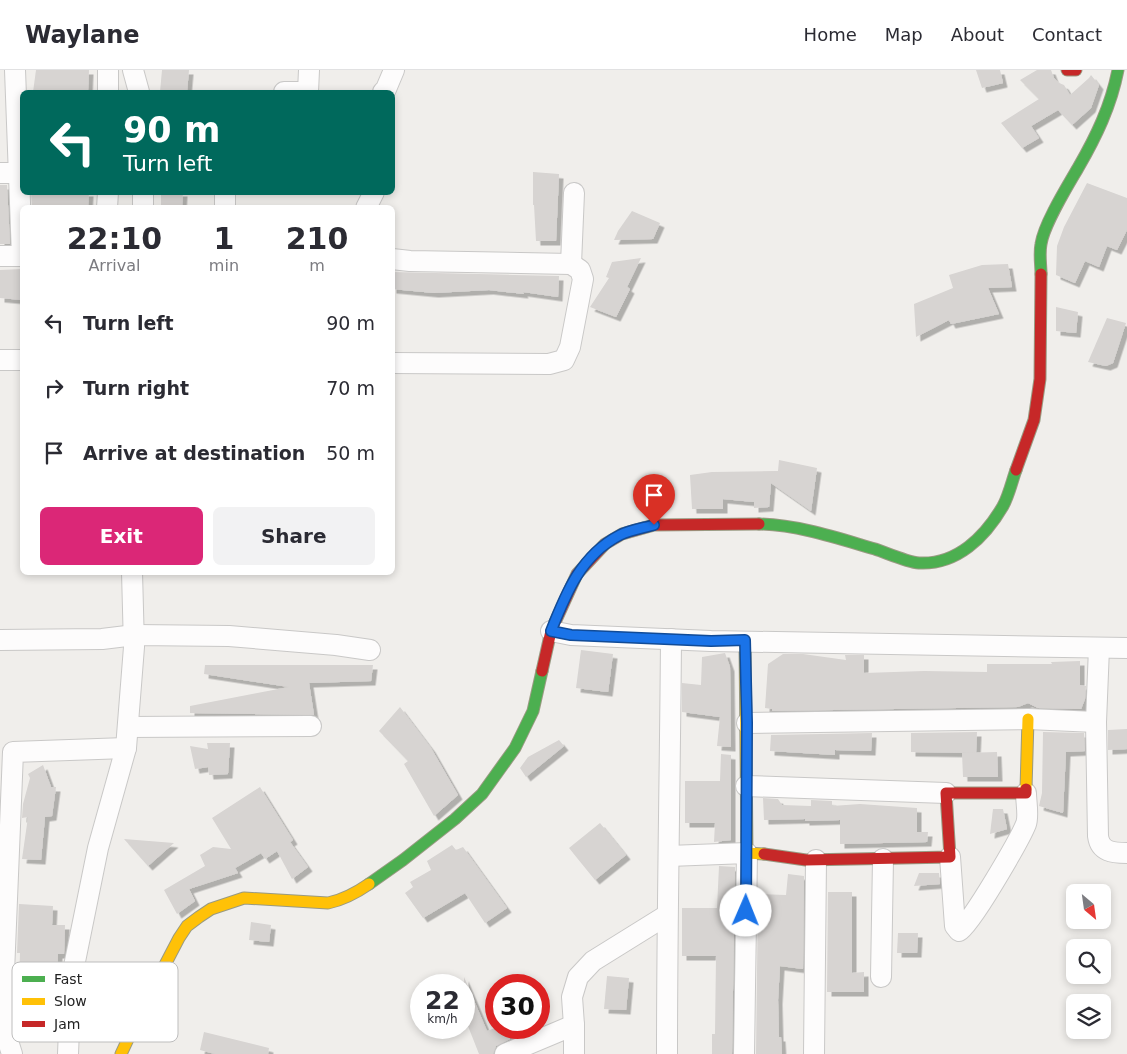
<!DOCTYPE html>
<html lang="en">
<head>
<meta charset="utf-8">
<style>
	body { margin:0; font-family:"DejaVu Sans",sans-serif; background:#f2f2f3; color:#2b2b33; height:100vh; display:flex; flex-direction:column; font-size:19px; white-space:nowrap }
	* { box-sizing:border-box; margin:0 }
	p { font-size:16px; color:#7c7c81 }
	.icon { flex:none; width:28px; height:28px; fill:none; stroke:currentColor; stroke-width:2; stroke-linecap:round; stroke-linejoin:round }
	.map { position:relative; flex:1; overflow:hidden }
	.drawer { position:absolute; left:20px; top:135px; width:375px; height:370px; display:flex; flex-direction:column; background:#fff; border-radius:8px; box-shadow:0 2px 8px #0003 }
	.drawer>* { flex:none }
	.top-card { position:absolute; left:20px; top:20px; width:375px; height:105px; border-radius:8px; box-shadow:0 2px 8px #0003; background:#00695c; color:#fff; overflow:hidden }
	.needle { width:32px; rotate:151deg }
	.fabs { position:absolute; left:1066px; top:814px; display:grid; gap:10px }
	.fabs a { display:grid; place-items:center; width:45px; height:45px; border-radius:8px; background:#fff; box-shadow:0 2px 8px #0003; font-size:25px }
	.speed { position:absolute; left:410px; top:904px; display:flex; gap:10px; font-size:25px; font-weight:700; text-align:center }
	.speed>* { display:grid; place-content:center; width:65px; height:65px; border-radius:50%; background:#fff; box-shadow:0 2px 8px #0003; line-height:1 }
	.speed small { font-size:12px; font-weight:400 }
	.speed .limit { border:8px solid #d22; background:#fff; color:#111 }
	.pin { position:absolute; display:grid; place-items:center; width:42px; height:42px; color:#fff; margin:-51px -21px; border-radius:50% 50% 50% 0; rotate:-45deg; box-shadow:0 0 5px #0007 }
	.pin .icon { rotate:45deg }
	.me { position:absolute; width:55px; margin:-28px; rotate:1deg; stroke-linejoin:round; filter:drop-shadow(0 0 4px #0008) }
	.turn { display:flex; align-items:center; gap:18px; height:105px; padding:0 20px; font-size:22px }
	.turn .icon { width:65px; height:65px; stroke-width:2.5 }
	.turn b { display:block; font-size:35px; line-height:42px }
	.eta { display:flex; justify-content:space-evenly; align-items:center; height:85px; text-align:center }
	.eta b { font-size:30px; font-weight:700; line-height:35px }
	.primary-button { display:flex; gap:10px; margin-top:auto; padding:10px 20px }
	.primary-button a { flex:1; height:58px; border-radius:8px; background:#db2777; color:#fff; font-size:20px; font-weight:700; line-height:58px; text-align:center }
	.primary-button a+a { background:#f2f2f3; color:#2b2b33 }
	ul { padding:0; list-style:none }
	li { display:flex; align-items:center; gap:15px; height:65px; padding:0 20px }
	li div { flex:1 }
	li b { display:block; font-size:19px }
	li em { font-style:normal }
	header { display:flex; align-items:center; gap:30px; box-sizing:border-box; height:70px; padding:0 25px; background:#fff; border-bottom:1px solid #e1e1e2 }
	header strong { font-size:24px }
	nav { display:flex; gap:28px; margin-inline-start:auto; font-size:18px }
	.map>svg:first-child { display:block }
	.building { fill:#d7d4d2; filter:url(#shadow) }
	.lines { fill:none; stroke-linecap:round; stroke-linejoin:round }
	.street-casing { stroke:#c9c8c7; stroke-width:22 }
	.fast-casing { stroke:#999a82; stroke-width:13 }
	.slow-casing { stroke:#999a82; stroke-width:13 }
	.jam-casing { stroke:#999a82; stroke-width:13 }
	.street { stroke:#fdfcfc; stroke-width:20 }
	.fast { stroke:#4caf50; stroke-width:11 }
	.slow { stroke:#ffc107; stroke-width:11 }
	.jam { stroke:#c62828; stroke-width:11 }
	.route-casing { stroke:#114b97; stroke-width:12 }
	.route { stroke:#1a73e8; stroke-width:9 }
	.key { fill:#fff; stroke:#bdbdbd; stroke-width:1 }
	.key-label { font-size:14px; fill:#222 }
</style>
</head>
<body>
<header>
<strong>Waylane</strong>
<nav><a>Home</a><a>Map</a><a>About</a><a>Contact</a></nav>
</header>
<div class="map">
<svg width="1127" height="984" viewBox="0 0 1127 984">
	<defs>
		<filter id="shadow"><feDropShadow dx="4.5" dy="4.5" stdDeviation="0" flood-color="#0004"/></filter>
	</defs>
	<rect width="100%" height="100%" fill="#f0eeeb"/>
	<g class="building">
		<polygon points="36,0 89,0 88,22 33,22"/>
		<polygon points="162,0 189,0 187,22 160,22"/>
		<polygon points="976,0 1000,0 1003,13 982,18"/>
		<polygon points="1037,0 1051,0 1054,8 1059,13 1064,15 1070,25 1089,8 1091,5 1099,15 1091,38 1072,55 1058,40 1031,56 1039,68 1022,78 1001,53 1039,29 1020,10"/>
		<polygon points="533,102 559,104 556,171 536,171 534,135 533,135"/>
		<polygon points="1087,113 1127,128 1127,160 1117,180 1107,176 1099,197 1085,191 1075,213 1056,205 1057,176 1064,157"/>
		<polygon points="0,115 7,115 10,174 0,174"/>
		<polygon points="31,122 89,122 88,138 32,138"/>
		<polygon points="161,122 183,122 182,138 161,138"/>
		<polygon points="632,141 660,153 653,169 614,170 618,161"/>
		<polygon points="641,188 627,217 630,219 616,247 590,237 609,208 606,207 612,192"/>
		<polygon points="1008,194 1012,217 988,218 999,244 951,254 949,250 916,267 914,234 953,218 949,205 982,195"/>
		<polygon points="22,199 22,230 0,228 0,200"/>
		<polygon points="392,202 559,206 558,227 523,222 524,224 489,220 434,223 392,219"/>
		<polygon points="1056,237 1078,242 1076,263 1056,261"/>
		<polygon points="1107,248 1126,253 1113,293 1106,296 1088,292"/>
		<polygon points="779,390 817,398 811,441 771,413 769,437 754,438 754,432 723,429 723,439 692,439 690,405 712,402 778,401"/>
		<polygon points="581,580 613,584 608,622 576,618"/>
		<polygon points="725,583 730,597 731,677 717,676 720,647 682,642 682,613 701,615 702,587"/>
		<polygon points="783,584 803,584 846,590 845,585 864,585 864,603 924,601 987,602 987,594 1052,594 1051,592 1080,591 1080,615 1086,616 1085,629 1081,639 1038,638 1028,633 1018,637 772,641 772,639 765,638 768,594"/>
		<polygon points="205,595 373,595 371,611 309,613 314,645 190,643 190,636 289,617 204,604"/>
		<polygon points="400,637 431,678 458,725 434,746 404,694 408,691 379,661"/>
		<polygon points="1127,659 1127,679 1108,680 1108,660"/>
		<polygon points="977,662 976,683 911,682 911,663"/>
		<polygon points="1043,662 1084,663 1085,681 1066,682 1063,743 1039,736 1042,723"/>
		<polygon points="872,663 871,681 835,680 835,685 770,681 771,665"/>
		<polygon points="559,670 564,676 526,707 520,698 528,687"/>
		<polygon points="207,673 230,673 228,704 209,705 208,697 195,699 190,676 208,679"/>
		<polygon points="997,682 998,707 963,707 962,683"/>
		<polygon points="721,684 731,685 731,770 714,772 715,753 685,753 685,711 720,711"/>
		<polygon points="43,695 51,717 56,717 52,746 45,747 41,790 22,789 28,747 22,748 23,734 30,708 28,704"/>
		<polygon points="260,717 293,770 290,772 308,797 292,809 277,781 265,789 261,783 235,798 238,803 189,819 195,831 177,844 164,820 205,796 200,785 213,777 231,779 212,748"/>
		<polygon points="763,728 778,729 782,735 811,736 811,730 832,731 832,736 860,734 917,738 917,762 928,762 927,772 840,774 840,750 805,751 805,749 764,750"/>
		<polygon points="993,739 1003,739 1007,759 990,764"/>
		<polygon points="600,753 626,785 595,810 569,778"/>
		<polygon points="124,769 174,773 148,796"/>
		<polygon points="452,775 456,780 463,777 507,838 485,853 465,823 423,848 405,823 413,817 410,812 431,800 427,791"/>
		<polygon points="719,796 735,797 732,984 712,984 712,964 715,964 716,886 682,886 682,838 717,838"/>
		<polygon points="919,803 939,803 940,814 914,816"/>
		<polygon points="788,804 804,806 803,899 780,896 778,930 779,967 781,967 782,984 756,984 758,824 786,825"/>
		<polygon points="828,822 852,822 852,903 864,902 864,922 827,922"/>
		<polygon points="19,834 53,836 52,855 65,855 64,884 58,884 57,904 55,904 52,941 33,940 34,932 23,932 30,913 19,913 20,883 17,883"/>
		<polygon points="251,852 271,855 269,872 249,870"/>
		<polygon points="898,863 918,863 917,883 897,883"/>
		<polygon points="607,906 629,908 626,940 604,939"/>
		<polygon points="464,907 487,961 495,958 505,958 510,969 496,976 493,984 479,984 464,946"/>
		<polygon points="204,962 269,978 268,984 215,984 200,980"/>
	</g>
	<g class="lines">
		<g class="street-casing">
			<g id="street">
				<polyline points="15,0 22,186"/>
				<polyline points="108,0 108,22"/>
				<polyline points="133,0 139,22"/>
				<polyline points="284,22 308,22 309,0"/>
				<polyline points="383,22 386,19 394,0"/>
				<polyline points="0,103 19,103"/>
				<polyline points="225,122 225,138"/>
				<polyline points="107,138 108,122"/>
				<polyline points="143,138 143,122"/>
				<polyline points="366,138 374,122"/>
				<polyline points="0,186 22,186"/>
				<polyline points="392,189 410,191 571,194 580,200 583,209 570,277 564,290 549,294 392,293"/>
				<polyline points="571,194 574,123"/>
				<polyline points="0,290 22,290"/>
				<polyline points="551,561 571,565 711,571 1127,578"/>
				<polyline points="0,570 102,569 135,565 229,566 336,575 370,580"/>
				<path d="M1099,578l-3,74 2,114c2,16 15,17 29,17"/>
				<polyline points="747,653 1028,649 1096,652"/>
				<polyline points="128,657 311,656"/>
				<polyline points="746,716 946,723"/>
				<polyline points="669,786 747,783 744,984"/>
				<path d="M950,787l5,69 4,5c11,-5 61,-92 67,-107 3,-8 0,-22 0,-31"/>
				<polyline points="881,907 883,789"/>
				<polyline points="0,951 2,952 12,984"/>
				<polyline points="2,952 13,682 126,678"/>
				<polyline points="68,984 71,911 98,778 126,678 134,577 132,502"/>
				<polyline points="505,984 574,955"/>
				<polyline points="574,984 574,955 572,927 578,907 593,891 667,845"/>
				<path d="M667,984c0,-138 3,-277 4,-415"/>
				<polyline points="814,984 816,790"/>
			</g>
		</g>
		<g class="fast-casing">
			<g id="fast">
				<path d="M1041,204c0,-9 -2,-20 0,-30 3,-20 26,-57 37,-76 18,-31 33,-62 40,-98"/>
				<path d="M759,454c40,1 78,14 116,25 12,4 32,13 44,14 38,2 66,-26 84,-57 6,-11 9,-25 13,-36"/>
				<polyline points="369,814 403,790 455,749 482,724 515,678 533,641 542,601"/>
			</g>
		</g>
		<g class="slow-casing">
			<g id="slow">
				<polyline points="745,571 747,783 764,784"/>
				<polyline points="1026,719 1028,649"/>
				<path d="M121,984l22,-47 36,-69 8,-12 12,-9 12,-8 33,-11 84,5c15,-3 28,-10 41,-19"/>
			</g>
		</g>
		<g class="jam-casing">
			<g id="jam">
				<polyline points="1067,0 1076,0"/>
				<polyline points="1016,400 1034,350 1040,309 1041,204"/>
				<polyline points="542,601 551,561 577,504 605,474 622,464 654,455 759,454"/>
				<polyline points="764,784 806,790 950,787 946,723 1026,723 1026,719"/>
			</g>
		</g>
		<use href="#street" class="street"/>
		<use href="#fast" class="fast"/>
		<use href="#slow" class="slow"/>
		<use href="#jam" class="jam"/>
	</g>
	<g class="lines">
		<g class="route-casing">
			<path id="route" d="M654,455c-11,3 -24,5 -34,10 -39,20 -54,58 -69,96l20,4 140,6 34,-1 2,83 -1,188"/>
		</g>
		<use href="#route" class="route"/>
	</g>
	<rect x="12" y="892" width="166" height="80" rx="8" class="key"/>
	<rect x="22" y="906" width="23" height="6" fill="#4caf50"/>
	<rect x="22" y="928" width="23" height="7" fill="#ffc107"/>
	<rect x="22" y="951" width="23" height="6" fill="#c62828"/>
	<g class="key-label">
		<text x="54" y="914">Fast</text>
		<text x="54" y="936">Slow</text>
		<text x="54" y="959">Jam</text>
	</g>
</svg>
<div class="fabs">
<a><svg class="needle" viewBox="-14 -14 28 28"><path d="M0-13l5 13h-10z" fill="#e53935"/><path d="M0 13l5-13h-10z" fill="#7c7c81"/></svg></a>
<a><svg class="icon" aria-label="search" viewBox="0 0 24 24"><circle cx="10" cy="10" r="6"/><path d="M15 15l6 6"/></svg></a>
<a><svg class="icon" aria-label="layers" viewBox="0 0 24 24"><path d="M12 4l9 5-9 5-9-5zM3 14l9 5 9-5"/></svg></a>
</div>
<div class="speed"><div>22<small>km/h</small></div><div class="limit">30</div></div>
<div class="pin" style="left:654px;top:455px;background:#d93025"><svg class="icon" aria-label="arrive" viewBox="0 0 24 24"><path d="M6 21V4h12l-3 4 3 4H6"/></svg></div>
<svg class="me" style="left:746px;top:841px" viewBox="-20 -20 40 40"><circle r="19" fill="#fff"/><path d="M0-13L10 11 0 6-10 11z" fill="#1a73e8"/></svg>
<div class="top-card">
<div class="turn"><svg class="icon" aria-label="left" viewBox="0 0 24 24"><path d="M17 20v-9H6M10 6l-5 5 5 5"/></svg><div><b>90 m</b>Turn left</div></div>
</div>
<section class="drawer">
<div class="eta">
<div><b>22:10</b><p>Arrival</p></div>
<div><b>1</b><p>min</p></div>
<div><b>210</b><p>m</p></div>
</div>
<ul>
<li><svg class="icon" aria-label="left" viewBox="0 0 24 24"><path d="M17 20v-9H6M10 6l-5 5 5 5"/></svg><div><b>Turn left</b></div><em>90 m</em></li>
<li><svg class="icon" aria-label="right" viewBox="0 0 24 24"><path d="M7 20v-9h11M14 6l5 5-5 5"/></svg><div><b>Turn right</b></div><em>70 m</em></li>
<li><svg class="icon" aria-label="arrive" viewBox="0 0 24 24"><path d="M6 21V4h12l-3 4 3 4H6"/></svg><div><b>Arrive at destination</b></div><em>50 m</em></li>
</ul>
<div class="primary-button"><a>Exit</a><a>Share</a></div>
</section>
</div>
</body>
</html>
